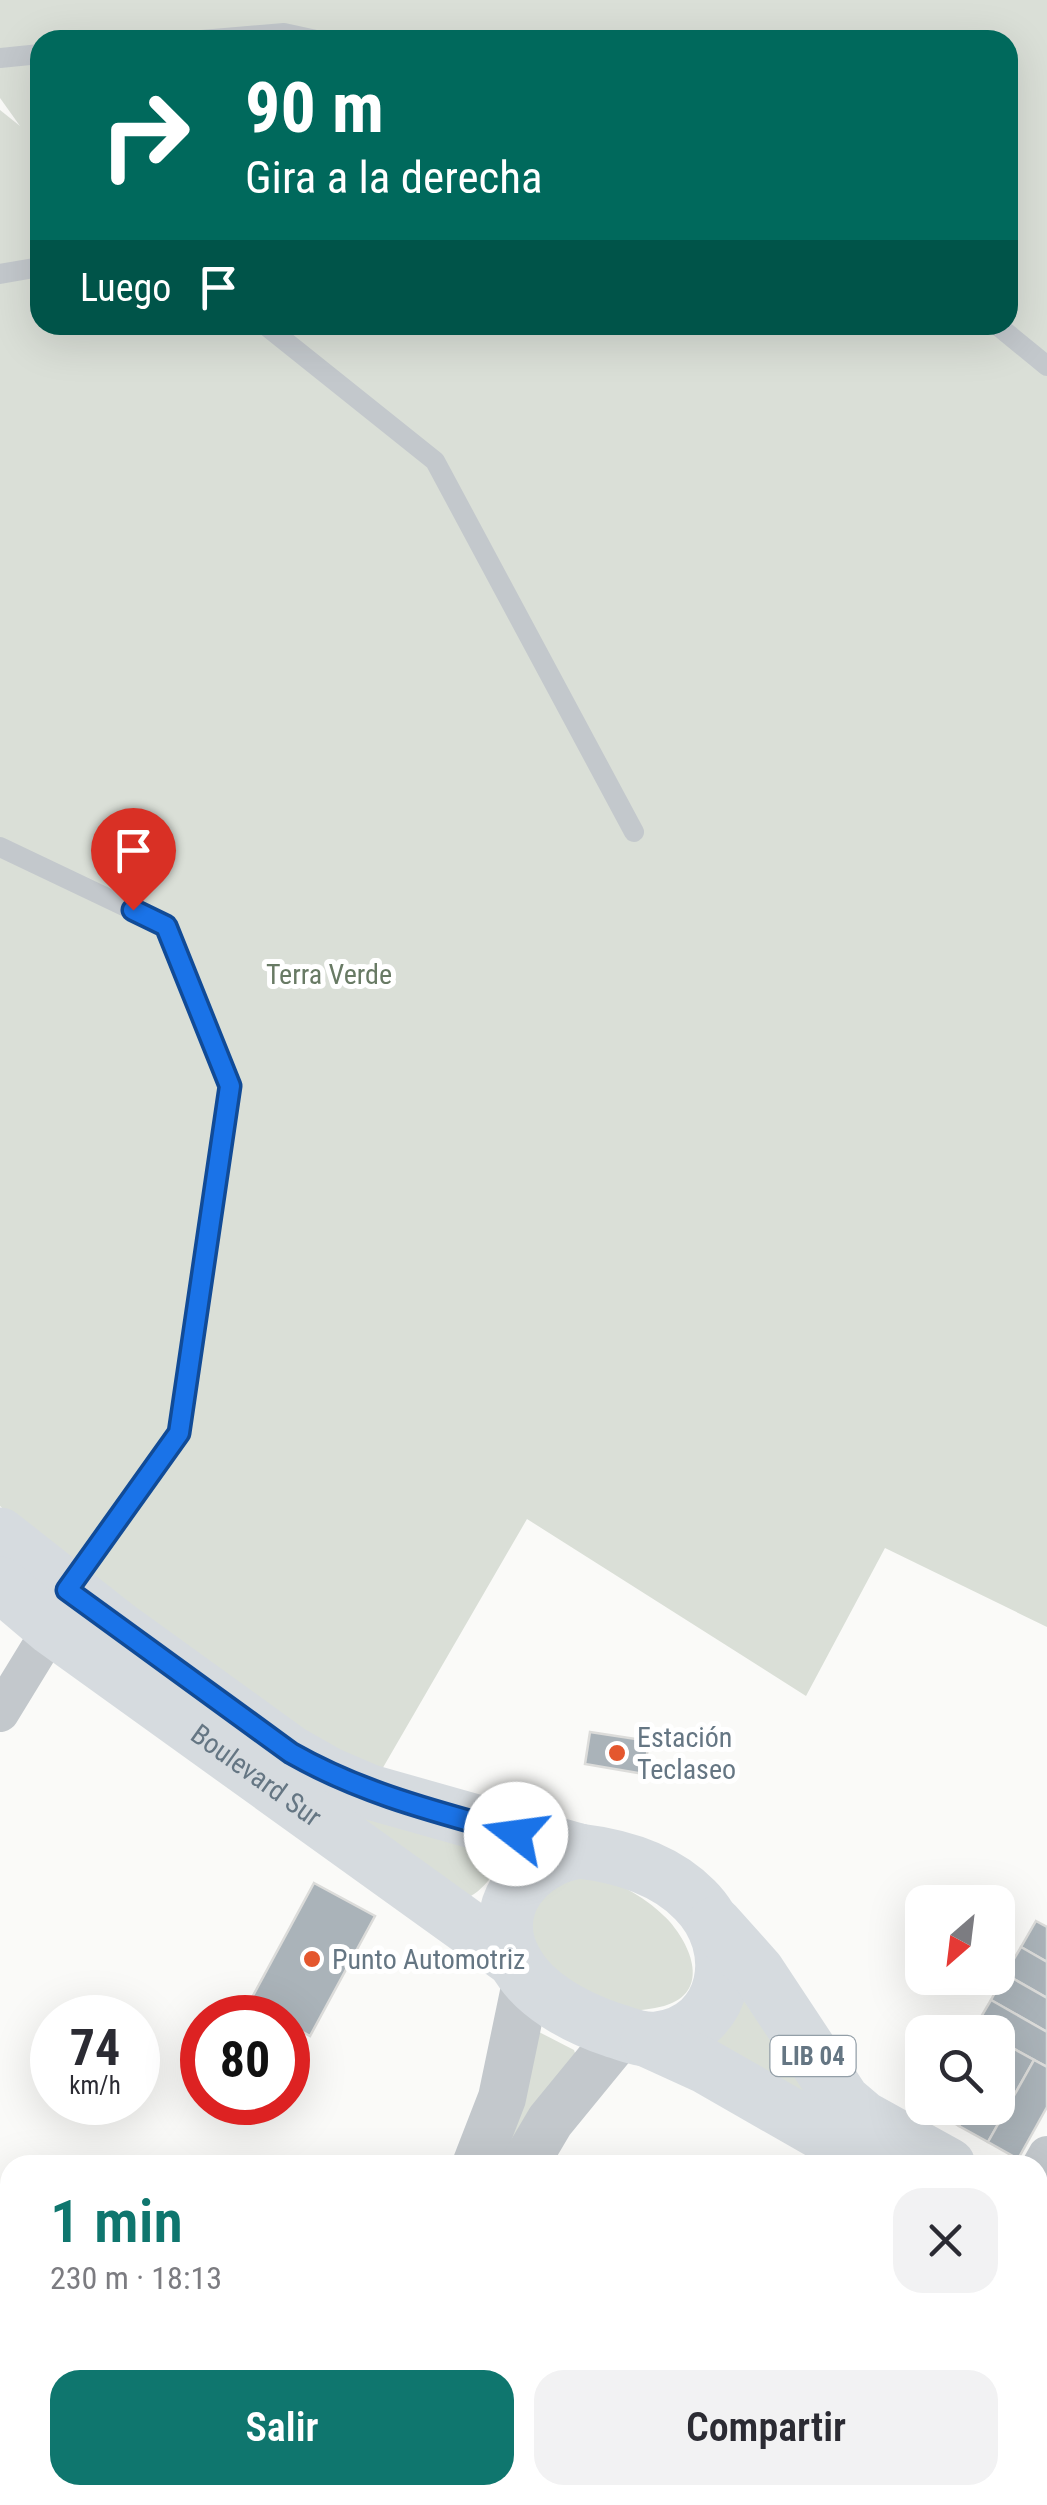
<!DOCTYPE html>
<html lang="es">
<head>
<meta charset="utf-8">
<style>
	body { margin:0; font-family:"Roboto Condensed",sans-serif; background:#f2f2f3; color:#2b2b33; height:100vh; display:flex; flex-direction:column; font-size:38px; white-space:nowrap }
	* { box-sizing:border-box; margin:0 }
	p { font-size:32px; color:#7c7c81 }
	.icon { flex:none; width:55px; height:55px; fill:none; stroke:currentColor; stroke-width:2; stroke-linecap:round; stroke-linejoin:round }
	.map { position:relative; flex:1; overflow:hidden }
	.side { position:absolute; left:0px; top:2155px; width:1048px; height:350px; display:flex; flex-direction:column; background:#fff; border-radius:30px 30px 0 0; box-shadow:0 10px 40px #0002 }
	.side>* { flex:none }
	.guide { position:absolute; left:30px; top:30px; width:988px; height:305px; border-radius:30px; box-shadow:0 10px 40px #0002; background:#00695c; color:#fff; overflow:hidden }
	.needle { width:65px; rotate:208deg }
	.buttons { position:absolute; left:905px; top:1885px; display:grid; gap:20px }
	.buttons a { display:grid; place-items:center; width:110px; height:110px; border-radius:20px; background:#fff; box-shadow:0 10px 40px #0002; font-size:50px }
	.speed { position:absolute; left:30px; top:1995px; display:flex; gap:20px; font-size:50px; font-weight:700; text-align:center }
	.speed>* { display:grid; place-content:center; width:130px; height:130px; border-radius:50%; background:#fff; box-shadow:0 10px 40px #0002; line-height:1 }
	.speed small { font-size:25px; font-weight:400 }
	.speed .limit { border:15px solid #d22; background:#fff; color:#111 }
	.pin { position:absolute; display:grid; place-items:center; width:85px; height:85px; color:#fff; margin:-102px -42px; border-radius:50% 50% 50% 0; rotate:-45deg; box-shadow:0 0 10px #0007 }
	.pin .icon { rotate:45deg }
	.me { position:absolute; width:110px; margin:-55px; rotate:285deg; stroke-linejoin:round; filter:drop-shadow(0 0 8px #0008) }
	.turn { display:flex; align-items:center; gap:35px; height:210px; padding:0 50px; font-size:45px }
	.turn .icon { width:130px; height:130px; stroke-width:2.5 }
	.turn b { display:block; font-size:70px; line-height:85px }
	.then { display:flex; align-items:center; height:95px; padding:0 50px; background:#0003; gap:20px; font-size:38px }
	.round { display:grid; place-items:center; flex:none; width:105px; height:105px; border-radius:30px; background:#f2f2f3 }
	.headline { display:flex; align-items:center; justify-content:space-between; height:170px; padding:0 50px }
	h1 { font-size:60px; font-weight:600; line-height:75px; color:#0f766e }
	.cta { display:flex; gap:20px; margin-top:auto; padding:20px 50px }
	.cta a { flex:1; height:115px; border-radius:30px; background:#0f766e; color:#fff; font-size:40px; font-weight:600; line-height:115px; text-align:center }
	.cta a+a { background:#f2f2f3; color:#2b2b33 }
	.map>svg:first-child { display:block }
	.green { fill:#dadfd7; fill-rule:evenodd }
	.building { fill:#aab3b9; stroke:#dcdcda; stroke-width:2.5 }
	.lines { fill:none; stroke-linecap:round; stroke-linejoin:round }
	.service { stroke:#c3c8cc; stroke-width:20 }
	.minor { stroke:#c3c8cc; stroke-width:38 }
	.tertiary { stroke:#c3c8cc; stroke-width:48 }
	.trunk { stroke:#d6dbdf; stroke-width:55 }
	.route-casing { stroke:#114b97; stroke-width:25 }
	.route { stroke:#1a73e8; stroke-width:18 }
	.poi-dot { fill:#e4572e; stroke:#fff; stroke-width:4 }
	.labels { text-anchor:middle; stroke-width:10; stroke-linejoin:round; paint-order:stroke }
	.shield { fill:#fff; stroke:#939fa8; stroke-width:2.5 }
	.shield-label { font-size:25px; font-weight:bold; fill:#657683 }
	.park-label { font-size:28px; fill:#687a64; stroke:#fff }
	.poi-label { font-size:28px; fill:#657683; stroke:#fff; text-anchor:start }
	.street-label { font-size:28px; fill:#657683; stroke:#fff }
</style>
</head>
<body>
<div class="map">
<svg width="1047" height="2505" viewBox="0 0 1047 2505">
	<rect width="100%" height="100%" fill="#fafaf8"/>
	<g class="green">
		<path d="M0,0h1047v1627l-162,-79 -79,148 -279,-177 -168,290 141,43c0,19 -18,40 -35,47l-157,-117 -308,-276v-1396l20,16 -20,-28zM40,40h968v285h-968z"/>
		<path d="M567,1879c10,0 22,-2 31,0 25,4 56,25 72,43 27,32 39,77 -15,86 -8,1 -15,3 -23,2 -22,-3 -38,-12 -56,-24 -33,-22 -47,-41 -45,-81z"/>
		<polygon points="743,1999 827,2123 708,2037"/>
		<polygon points="539,2032 574,2050 576,2056 499,2165"/>
		<polygon points="0,2310 10,2316 10,2495 301,2495 295,2505 0,2505"/>
	</g>
	<g class="building">
		<polygon points="590,1732 649,1741 644,1774 585,1764"/>
		<polygon points="314,1883 375,1916 310,2036 288,2024 288,2018 276,2018 249,2003"/>
		<polygon points="1036,1921 1047,1927 1047,1962 1021,1947"/>
		<polygon points="1021,1947 1047,1962 1047,1998 1005,1974"/>
		<polygon points="1005,1974 1047,1998 1047,2032 991,2000"/>
		<polygon points="991,2000 1047,2032 1047,2067 998,2040 998,2032 985,2032 975,2027"/>
		<polygon points="1005,2044 1034,2060 988,2142 959,2126 969,2108 998,2108 998,2058"/>
		<polygon points="1034,2060 1047,2067 1047,2107 1018,2159 988,2142"/>
		<polygon points="930,2108 969,2108 959,2126"/>
	</g>
	<g class="lines">
		<g class="service">
			<polyline points="202,40 284,33 316,40"/>
			<polyline points="0,58 40,54"/>
			<polyline points="0,274 40,267"/>
			<polyline points="265,325 435,461 634,832"/>
			<polyline points="997,325 1047,366"/>
			<polyline points="0,847 166,926 230,1086 179,1433 68,1588"/>
		</g>
		<g class="minor">
			<polyline points="0,1713 52,1628"/>
			<polyline points="1038,2171 1047,2155"/>
			<polyline points="0,2294 10,2300"/>
			<polyline points="341,2495 356,2505"/>
			<polyline points="635,2505 641,2495"/>
			<polyline points="842,2505 848,2495"/>
		</g>
		<g class="tertiary">
			<polyline points="476,2165 502,2098 527,1978"/>
			<polyline points="524,2165 550,2121 622,2033"/>
			<polyline points="311,2505 317,2495"/>
		</g>
		<g class="trunk">
			<polyline points="0,1535 118,1628 291,1753 328,1774 370,1792 579,1851"/>
			<path id="s1" d="M0,1584l52,44 463,333"/>
			<path d="M579,1851c42,5 85,17 116,49 47,47 34,130 -38,139 -15,2 -30,-5 -44,-9 -36,-12 -79,-34 -98,-69 -29,-52 12,-102 64,-110z"/>
			<polyline points="715,1924 757,1971 843,2101 863,2118 948,2165"/>
			<polyline points="648,2040 705,2066 878,2165"/>
			<polyline points="1038,2214 1047,2219"/>
			<polyline points="1038,2256 1047,2261"/>
		</g>
	</g>
	<g class="lines">
		<g class="route-casing">
			<path id="route" d="M133,910l33,16 64,160 -51,347 -112,157 224,163c72,41 146,59 225,81"/>
		</g>
		<use href="#route" class="route"/>
	</g>
	<g class="poi-dot">
		<circle cx="617" cy="1753" r="10"/>
		<circle cx="312" cy="1959" r="10"/>
	</g>
	<g class="labels">
		<rect class="shield" x="770.5" y="2036" width="85" height="40" rx="8"/>
		<g class="shield-label">
			<text x="813" y="2065">LIB 04</text>
		</g>
		<g class="park-label">
			<text x="329" y="984">Terra Verde</text>
		</g>
		<g class="poi-label">
			<text x="637" y="1747">Estación<tspan x="637" dy="32">Teclaseo</tspan></text>
			<text x="332" y="1969">Punto Automotriz</text>
		</g>
		<g class="street-label">
			<text dy="10" stroke="none"><textPath href="#s1" startOffset="320">Boulevard Sur</textPath></text>
		</g>
	</g>
</svg>
<div class="buttons">
<a><svg class="needle" viewBox="-14 -14 28 28"><path d="M0-13l5 13h-10z" fill="#e53935"/><path d="M0 13l5-13h-10z" fill="#7c7c81"/></svg></a>
<a><svg class="icon" aria-label="search" viewBox="0 0 24 24"><circle cx="10" cy="10" r="6"/><path d="M15 15l6 6"/></svg></a>
</div>
<div class="speed"><div>74<small>km/h</small></div><div class="limit">80</div></div>
<div class="pin" style="left:133px;top:910px;background:#d93025"><svg class="icon" aria-label="arrive" viewBox="0 0 24 24"><path d="M6 21V4h12l-3 4 3 4H6"/></svg></div>
<svg class="me" style="left:516px;top:1834px" viewBox="-20 -20 40 40"><circle r="19" fill="#fff"/><path d="M0-13L10 11 0 6-10 11z" fill="#1a73e8"/></svg>
<div class="guide">
<div class="turn"><svg class="icon" aria-label="right" viewBox="0 0 24 24"><path d="M7 20v-9h11M14 6l5 5-5 5"/></svg><div><b>90 m</b>Gira a la derecha</div></div>
<div class="then">Luego<svg class="icon" aria-label="arrive" viewBox="0 0 24 24"><path d="M6 21V4h12l-3 4 3 4H6"/></svg></div>
</div>
<section class="side">
<div class="headline"><div><h1>1 min</h1><p>230 m · 18:13</p></div><a class="round"><svg class="icon" aria-label="close" viewBox="0 0 24 24"><path d="M6 6l12 12M18 6L6 18"/></svg></a></div>
<div class="cta"><a>Salir</a><a>Compartir</a></div>
</section>
</div>
</body>
</html>
